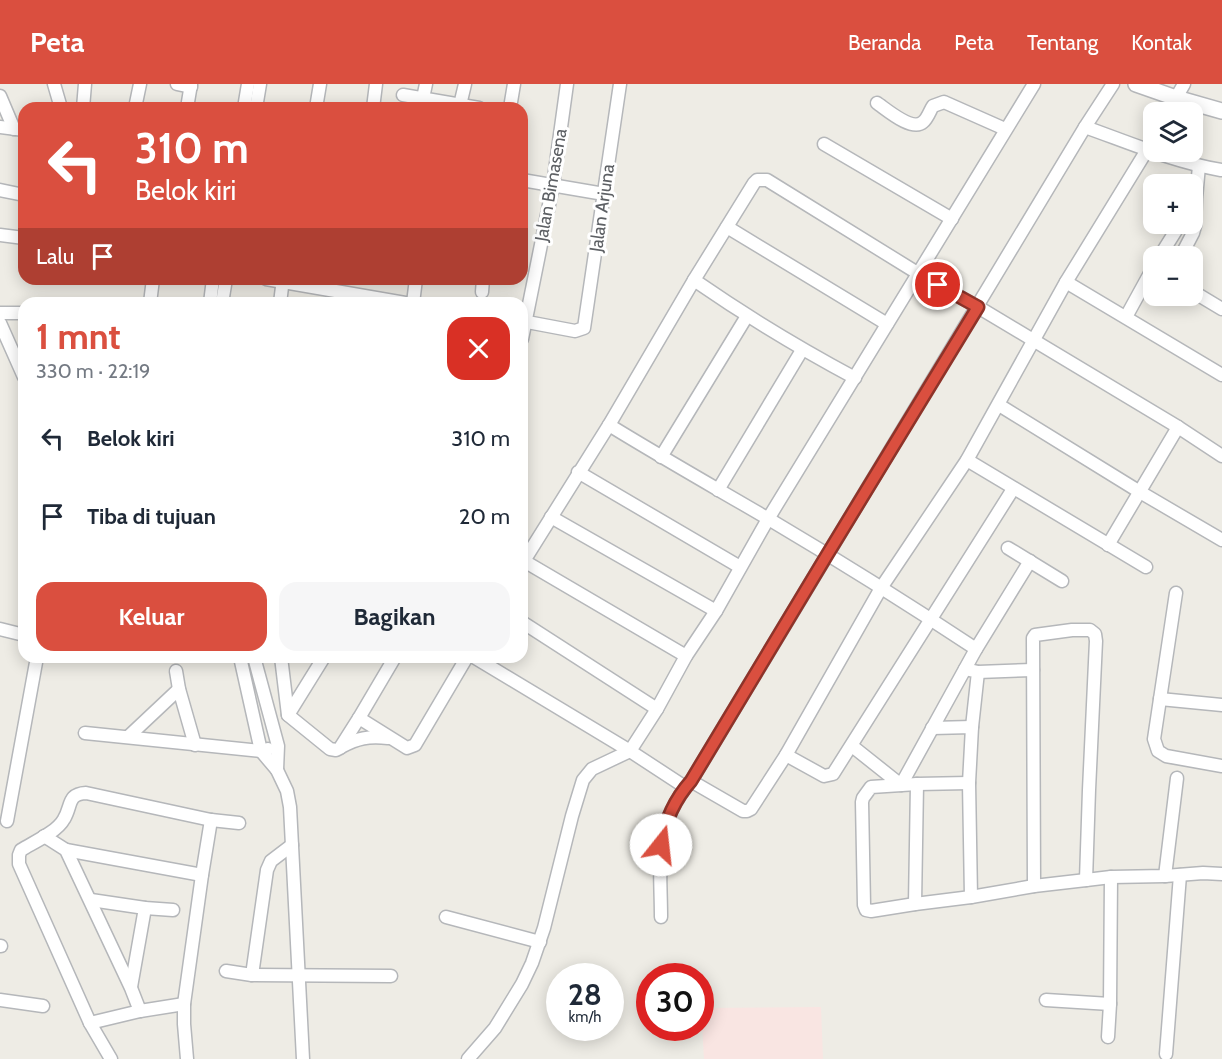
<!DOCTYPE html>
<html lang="id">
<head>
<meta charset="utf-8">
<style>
	body { margin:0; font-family:Cabin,sans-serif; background:#f6f6f7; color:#1f2937; height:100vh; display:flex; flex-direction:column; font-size:22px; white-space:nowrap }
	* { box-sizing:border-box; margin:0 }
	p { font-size:20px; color:#747a83 }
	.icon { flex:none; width:33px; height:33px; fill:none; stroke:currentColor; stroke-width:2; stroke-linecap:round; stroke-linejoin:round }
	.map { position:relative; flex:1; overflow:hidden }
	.details { position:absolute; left:18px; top:213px; width:510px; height:366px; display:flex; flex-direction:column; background:#fff; border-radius:18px; box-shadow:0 3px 15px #0003 }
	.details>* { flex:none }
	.guide { position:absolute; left:18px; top:18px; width:510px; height:183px; border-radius:18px; box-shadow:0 3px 15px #0003; background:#da4f3f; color:#fff; overflow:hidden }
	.fabs { position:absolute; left:1143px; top:18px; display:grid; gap:12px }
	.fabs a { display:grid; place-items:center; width:60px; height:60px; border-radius:12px; background:#fff; box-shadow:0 3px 15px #0003; font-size:30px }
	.speed { position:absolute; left:546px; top:879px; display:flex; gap:12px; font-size:30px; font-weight:700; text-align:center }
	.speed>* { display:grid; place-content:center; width:78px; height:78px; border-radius:50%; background:#fff; box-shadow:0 3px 15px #0003; line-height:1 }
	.speed small { font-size:15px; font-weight:400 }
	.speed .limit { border:9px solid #d22; background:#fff; color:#111 }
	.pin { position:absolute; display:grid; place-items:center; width:51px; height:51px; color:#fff; margin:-26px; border:3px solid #fff; border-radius:50%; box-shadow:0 2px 6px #0007 }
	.me { position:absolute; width:66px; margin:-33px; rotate:16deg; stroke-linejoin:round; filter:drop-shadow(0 0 4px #0008) }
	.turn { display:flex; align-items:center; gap:21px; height:126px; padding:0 18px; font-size:27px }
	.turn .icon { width:78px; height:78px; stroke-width:2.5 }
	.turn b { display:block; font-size:42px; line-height:51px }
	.then { display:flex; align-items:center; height:57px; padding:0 18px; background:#0003; gap:12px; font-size:22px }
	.round { display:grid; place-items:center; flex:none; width:63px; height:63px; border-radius:18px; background:#f6f6f7 }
	.overview { display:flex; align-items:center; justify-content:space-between; height:102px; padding:0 18px }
	h1 { font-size:36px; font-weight:700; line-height:45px; color:#da4f3f }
	.action { display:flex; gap:12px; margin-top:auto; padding:12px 18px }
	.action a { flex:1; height:69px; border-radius:18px; background:#da4f3f; color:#fff; font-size:24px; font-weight:700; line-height:69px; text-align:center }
	.action a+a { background:#f6f6f7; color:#1f2937 }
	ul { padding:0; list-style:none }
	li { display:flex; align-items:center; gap:18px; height:78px; padding:0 18px }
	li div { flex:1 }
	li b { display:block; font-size:22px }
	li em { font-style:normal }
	header { display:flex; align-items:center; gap:36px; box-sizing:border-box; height:84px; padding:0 30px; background:#da4f3f; color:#fff }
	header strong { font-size:28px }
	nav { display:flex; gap:33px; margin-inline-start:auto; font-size:21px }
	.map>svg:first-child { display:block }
	.medical { fill:#f9e5e2 }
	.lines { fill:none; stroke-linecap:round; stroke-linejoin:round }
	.minor-casing { stroke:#b5b7ba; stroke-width:15 }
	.tertiary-casing { stroke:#b5b7ba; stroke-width:18 }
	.minor { stroke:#fff; stroke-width:12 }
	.tertiary { stroke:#fff; stroke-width:15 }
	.route-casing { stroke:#8e3329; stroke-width:15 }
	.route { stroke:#da4f3f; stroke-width:10 }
	.labels { text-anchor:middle; stroke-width:6; stroke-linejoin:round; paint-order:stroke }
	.street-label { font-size:18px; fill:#5d6064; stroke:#fff }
</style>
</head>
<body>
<header>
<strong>Peta</strong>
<nav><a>Beranda</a><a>Peta</a><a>Tentang</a><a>Kontak</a></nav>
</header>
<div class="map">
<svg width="1222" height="975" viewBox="0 0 1222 975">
	<rect width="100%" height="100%" fill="#eeece5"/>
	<polygon class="medical" points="821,923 823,975 704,975 701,924"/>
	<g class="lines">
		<g class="minor-casing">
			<g id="minor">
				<polyline points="54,0 61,24"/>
				<polyline points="177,0 191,3"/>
				<polyline points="403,11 479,24"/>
				<polyline points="0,12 14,45"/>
				<polyline points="423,14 426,0"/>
				<polyline points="1176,14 1184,0"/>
				<path d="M877,19c9,6 35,29 46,19 5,-4 7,-12 10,-16l11,-4 61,27"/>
				<polyline points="460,21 465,0"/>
				<polyline points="83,24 85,0"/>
				<polyline points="135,24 140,0"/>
				<polyline points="187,24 191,0"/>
				<polyline points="244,24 248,0"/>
				<polyline points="256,24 260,0"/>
				<polyline points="316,24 320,0"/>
				<polyline points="373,24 376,0"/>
				<polyline points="510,24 514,0"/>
				<polyline points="0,43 24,46"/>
				<path d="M1085,43c45,16 89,35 136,43"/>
				<polyline points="824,60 952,135"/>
				<polyline points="522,96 604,110"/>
				<polyline points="0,106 24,111"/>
				<polyline points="727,143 887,240"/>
				<polyline points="0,151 24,154"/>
				<polyline points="1160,172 1180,140"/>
				<polyline points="1181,172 1193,149 1195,142 1196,114 1199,82"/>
				<polyline points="266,195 405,219"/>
				<path d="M694,196c52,36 105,68 161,98"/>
				<polyline points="1066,198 1222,291"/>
				<polyline points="1192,207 1222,225"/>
				<polyline points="482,208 483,195"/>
				<polyline points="150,219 153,195"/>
				<polyline points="210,219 213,195"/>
				<polyline points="222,219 226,195"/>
				<polyline points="280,219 283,195"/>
				<polyline points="413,219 416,195"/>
				<polyline points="0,229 24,229"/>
				<polyline points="1126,233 1154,182"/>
				<polyline points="522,237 575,247 584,244 620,0"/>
				<polyline points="0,239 24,293"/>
				<polyline points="522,255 553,101 567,0"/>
				<polyline points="999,321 1140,408 1222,456"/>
				<path d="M609,341c52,32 105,62 158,93 71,42 141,86 209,131"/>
				<polyline points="661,373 747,232"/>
				<polyline points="967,376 1146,483"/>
				<polyline points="578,388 740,483"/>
				<polyline points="718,406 802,266"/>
				<polyline points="551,433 716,527"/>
				<polyline points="1108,461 1178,343"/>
				<polyline points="1008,464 1062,497"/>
				<polyline points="524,477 686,572"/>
				<polyline points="522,480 609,341 694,196 754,99 757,96 767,96 919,190 978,223 1178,343 1222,372"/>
				<polyline points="1176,509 1154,655 1158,667 1166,672 1222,682"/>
				<polyline points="522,538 657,625"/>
				<polyline points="0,545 24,551"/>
				<polyline points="240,573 261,667 277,686 278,662 254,573"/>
				<polyline points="281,573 288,631 330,665 336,666 340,664 359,634 395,573"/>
				<polyline points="474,573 630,667 685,703"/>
				<polyline points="965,585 978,588 972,643"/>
				<polyline points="176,587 179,605 195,661"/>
				<polyline points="978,588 1033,586"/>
				<polyline points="1160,615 1222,621"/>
				<polyline points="288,631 324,573"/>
				<polyline points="359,634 407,664 415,661 467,573"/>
				<polyline points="932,644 972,643 969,699 971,813"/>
				<polyline points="85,649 261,667 268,665"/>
				<polyline points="129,652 179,605"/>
				<polyline points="852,662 901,701 976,565 1030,477"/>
				<path d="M341,663c17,-9 27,-11 47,-9"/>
				<polyline points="786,671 824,692 833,690 1013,405"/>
				<polyline points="277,686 287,707 290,723 303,975"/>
				<polyline points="691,697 743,727 747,727 751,725 786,671 881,504 967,376 1066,198 1147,66"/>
				<polyline points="969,699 917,700 871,703 863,714 862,718 864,821 866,826 871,827 915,820 971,813 1034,802 1086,796 1111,793 1165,792 1203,789 1222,790"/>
				<polyline points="7,737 37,573"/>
				<polyline points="44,752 66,766 131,904 140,927"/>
				<polyline points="66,766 202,791"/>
				<polyline points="1165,792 1177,694"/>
				<polyline points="1034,802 1033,554 1035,551 1072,546 1090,546 1095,550 1096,557 1089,706 1086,796"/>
				<polyline points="91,816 145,824 173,826"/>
				<polyline points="915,820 917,700"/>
				<polyline points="446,833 540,858"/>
				<path d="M661,833c0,-23 -2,-49 0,-72 3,-23 15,-47 30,-64l394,-654 28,-43"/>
				<polyline points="0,862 1,862"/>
				<polyline points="226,887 252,891 391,892"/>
				<polyline points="252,891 267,786 271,777 292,761"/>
				<polyline points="131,903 145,824"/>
				<polyline points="0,916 43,922"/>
				<polyline points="1046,916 1110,920"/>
				<polyline points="90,939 140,927 184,920"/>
				<polyline points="1108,953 1110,920 1111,793"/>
				<polyline points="1166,970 1180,791"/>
				<path d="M111,975l-21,-36 -71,-159v-9l2,-5c13,-8 36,-18 43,-31 8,-13 3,-25 22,-26l125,27 28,3"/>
				<polyline points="187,975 184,940 184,920 202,791 211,736"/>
				<polyline points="468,975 495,944 522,900 532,879 544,844 572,732 583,696 592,685 630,667 657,625 686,572 716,527 768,435 1034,0"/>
			</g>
		</g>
		<g class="tertiary-casing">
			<polyline id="tertiary" points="1136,0 1176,14 1222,27"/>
		</g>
		<use href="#minor" class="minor"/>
		<use href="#tertiary" class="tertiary"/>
	</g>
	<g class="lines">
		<g class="route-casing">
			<path id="route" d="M661,761c4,-24 14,-46 30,-64l136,-226 151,-248 -40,-22"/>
		</g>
		<use href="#route" class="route"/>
	</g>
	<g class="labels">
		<g class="street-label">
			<text transform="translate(551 101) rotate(-80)" y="6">Jalan Bimasena</text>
			<text transform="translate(602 124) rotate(-82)" y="6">Jalan Arjuna</text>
		</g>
	</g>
</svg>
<div class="fabs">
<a><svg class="icon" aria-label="layers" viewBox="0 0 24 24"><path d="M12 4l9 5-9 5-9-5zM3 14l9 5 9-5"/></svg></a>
<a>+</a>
<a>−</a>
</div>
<div class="speed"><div>28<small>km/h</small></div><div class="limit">30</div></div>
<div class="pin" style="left:938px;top:201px;background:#d93025"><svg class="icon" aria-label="arrive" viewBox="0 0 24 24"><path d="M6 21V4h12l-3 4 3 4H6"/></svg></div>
<svg class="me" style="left:661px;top:761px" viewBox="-20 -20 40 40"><circle r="19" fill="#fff"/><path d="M0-13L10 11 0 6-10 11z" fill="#da4f3f"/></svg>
<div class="guide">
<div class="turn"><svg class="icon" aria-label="left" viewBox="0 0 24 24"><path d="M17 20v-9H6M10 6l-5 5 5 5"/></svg><div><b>310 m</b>Belok kiri</div></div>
<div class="then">Lalu<svg class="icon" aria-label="arrive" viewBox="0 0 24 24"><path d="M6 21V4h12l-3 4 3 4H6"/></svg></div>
</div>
<section class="details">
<div class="overview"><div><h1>1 mnt</h1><p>330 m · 22:19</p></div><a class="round" style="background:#d93025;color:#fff"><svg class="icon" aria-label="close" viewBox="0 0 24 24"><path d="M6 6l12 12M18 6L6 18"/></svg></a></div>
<ul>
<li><svg class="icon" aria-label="left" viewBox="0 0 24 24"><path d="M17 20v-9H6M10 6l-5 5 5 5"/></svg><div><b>Belok kiri</b></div><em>310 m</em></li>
<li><svg class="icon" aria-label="arrive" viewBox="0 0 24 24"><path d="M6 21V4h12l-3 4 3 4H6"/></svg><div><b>Tiba di tujuan</b></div><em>20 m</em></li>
</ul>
<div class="action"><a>Keluar</a><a>Bagikan</a></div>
</section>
</div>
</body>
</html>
